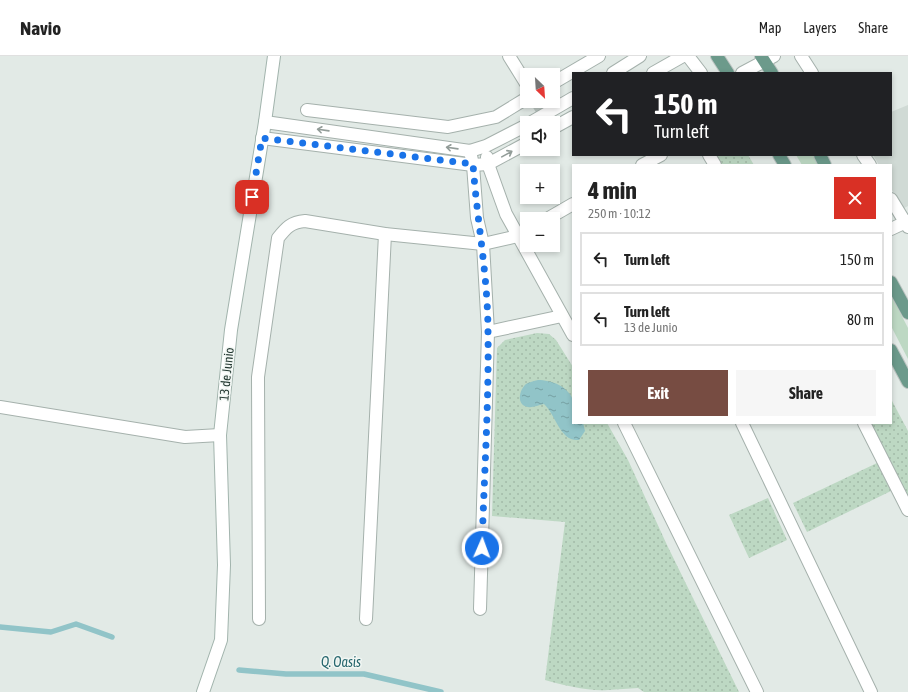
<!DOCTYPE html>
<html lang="en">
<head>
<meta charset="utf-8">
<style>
	body { margin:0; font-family:"Asap Condensed",sans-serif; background:#f6f6f6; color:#222; height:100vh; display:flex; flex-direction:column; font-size:15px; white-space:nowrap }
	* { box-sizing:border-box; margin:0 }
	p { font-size:13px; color:#767676 }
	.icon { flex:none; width:22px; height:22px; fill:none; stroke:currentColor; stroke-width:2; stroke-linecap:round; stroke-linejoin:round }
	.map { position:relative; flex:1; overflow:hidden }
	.side { position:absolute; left:572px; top:108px; width:320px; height:260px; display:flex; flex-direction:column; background:#fff; border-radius:0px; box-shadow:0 2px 6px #0003 }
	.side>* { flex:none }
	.hud { position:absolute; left:572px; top:16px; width:320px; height:84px; border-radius:0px; box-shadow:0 2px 6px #0003; background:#202124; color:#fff; overflow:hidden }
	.needle { width:26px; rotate:155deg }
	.buttons { position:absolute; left:520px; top:12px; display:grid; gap:8px }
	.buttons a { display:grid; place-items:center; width:40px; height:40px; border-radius:0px; background:#fff; box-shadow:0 2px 6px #0003; font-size:20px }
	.pin { position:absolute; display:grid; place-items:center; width:34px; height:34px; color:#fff; margin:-17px; border-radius:8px; box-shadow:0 2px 6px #0006 }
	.me { position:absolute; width:44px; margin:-22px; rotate:2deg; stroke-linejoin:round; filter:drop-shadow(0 0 3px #0008) }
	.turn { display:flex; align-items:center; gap:14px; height:84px; padding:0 16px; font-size:18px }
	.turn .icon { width:52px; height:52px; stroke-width:2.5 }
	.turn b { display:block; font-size:28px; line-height:34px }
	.round { display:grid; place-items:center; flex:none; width:42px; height:42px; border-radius:0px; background:#f6f6f6 }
	.overview { display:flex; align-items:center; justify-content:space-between; height:68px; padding:0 16px }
	h1 { font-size:24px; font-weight:700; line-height:30px }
	.action { display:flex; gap:8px; margin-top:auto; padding:8px 16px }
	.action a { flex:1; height:46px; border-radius:0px; background:#774c42; color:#fff; font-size:16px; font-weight:700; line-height:46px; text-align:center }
	.action a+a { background:#f6f6f6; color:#222 }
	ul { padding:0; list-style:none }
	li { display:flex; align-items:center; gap:12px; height:54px; margin:0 8px 6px; padding:0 8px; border:2px solid #e0e0e0; border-radius:0px }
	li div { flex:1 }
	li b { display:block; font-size:15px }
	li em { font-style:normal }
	header { display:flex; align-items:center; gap:24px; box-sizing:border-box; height:56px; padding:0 20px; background:#fff; border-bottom:1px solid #e0e0e0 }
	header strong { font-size:19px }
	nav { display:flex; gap:22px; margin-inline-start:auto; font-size:14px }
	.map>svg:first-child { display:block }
	.built { fill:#d0dad5 }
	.grass { fill:#bdd8c3 }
	.park { fill:url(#park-dots) }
	.water { fill:url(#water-ripples) }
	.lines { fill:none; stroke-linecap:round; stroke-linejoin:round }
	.stream { stroke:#91c4c8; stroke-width:5.5 }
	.minor-tunnel { stroke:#bcc7c2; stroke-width:12; stroke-dasharray:12 6; stroke-linecap:butt }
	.minor-casing { stroke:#a5b1ac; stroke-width:14 }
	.secondary-casing { stroke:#a2b4ad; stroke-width:14 }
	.primary-casing { stroke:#bdc4c2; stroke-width:14 }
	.minor { stroke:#fff; stroke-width:12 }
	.secondary { stroke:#fff; stroke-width:12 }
	.primary { stroke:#6c9a8b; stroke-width:12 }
	.oneway { stroke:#929c98 }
	.route { stroke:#1a73e8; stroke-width:7; stroke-dasharray:0 12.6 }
	.labels { text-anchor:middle; stroke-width:3; stroke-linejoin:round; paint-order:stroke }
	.street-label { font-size:13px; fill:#243932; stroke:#f2f7f4 }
	.water-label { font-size:14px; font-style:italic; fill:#26666d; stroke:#f2f7f4 }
</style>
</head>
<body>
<header>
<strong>Navio</strong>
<nav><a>Map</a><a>Layers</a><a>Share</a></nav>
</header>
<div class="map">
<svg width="908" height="636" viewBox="0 0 908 636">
	<defs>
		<pattern id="park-dots" width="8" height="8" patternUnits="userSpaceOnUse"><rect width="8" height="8" fill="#bdd8c3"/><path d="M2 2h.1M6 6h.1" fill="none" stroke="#a2baa8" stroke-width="1.8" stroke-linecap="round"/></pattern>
		<pattern id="water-ripples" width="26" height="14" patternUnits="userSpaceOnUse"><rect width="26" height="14" fill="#91c4c8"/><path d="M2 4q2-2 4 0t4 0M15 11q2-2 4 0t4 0" fill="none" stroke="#76a0a3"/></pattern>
	</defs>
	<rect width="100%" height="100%" fill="#e2eae6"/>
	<polygon class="built" points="908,49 908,150 902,153 891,132 891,109 879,109 873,99 891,99 891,56"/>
	<g class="grass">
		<polygon points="796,99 813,99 819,109 802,109"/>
		<polygon points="891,239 908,272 908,303 891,270"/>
	</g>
	<g class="park">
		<polygon points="715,99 748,99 754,109 722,109"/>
		<path d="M537,277l12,1 7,6 17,27v56h34l21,37 39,85 72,147h-95l-6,-4 -30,2c-16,2 -46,-5 -63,-10l20,-158 -73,-6 5,-168 8,-8z"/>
		<polygon points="891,343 908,375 908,442 871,367 891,367"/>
		<polygon points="877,407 891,435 807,476 793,447"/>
		<polygon points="768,442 787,484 749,502 729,459"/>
	</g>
	<path class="water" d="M538,324c13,0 30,6 35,20 2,7 0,16 0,23h10l2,8 -6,9c-19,2 -23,-25 -35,-36 -5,1 -12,4 -16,3 -12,-2 -9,-17 -2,-23 3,-2 8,-3 12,-4z"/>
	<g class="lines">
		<g class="stream">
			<polyline points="0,571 51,576 76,568 112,581"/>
			<polyline points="239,614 286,618 364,618 441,636"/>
		</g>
		<polyline class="minor-tunnel" points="536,45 541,53"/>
		<g class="minor-casing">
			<g id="minor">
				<polyline points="509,0 527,29"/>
				<polyline points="688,0 701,17"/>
				<polyline points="801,0 812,17"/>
				<polyline points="613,17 640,0"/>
				<polyline points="653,17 683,0"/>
				<polyline points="742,17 774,0"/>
				<polyline points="553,27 599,0"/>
				<polyline points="307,54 448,71 496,61 527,42"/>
				<polyline points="265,66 470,95 486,90 527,69"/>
				<polyline points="530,67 573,42"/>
				<polyline points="553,72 573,61"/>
				<polyline points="262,82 473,109 488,108 527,87"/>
				<polyline points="470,95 473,109 477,162 483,188 488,276 480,553"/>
				<polyline points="709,99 715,109"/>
				<polyline points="863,99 870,109"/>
				<polyline points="487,101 488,108 506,158 573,279"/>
				<polyline points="642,109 661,99"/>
				<polyline points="891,143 908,171"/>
				<polyline points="547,163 573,148"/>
				<polyline points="891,173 908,165"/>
				<polyline points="488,276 562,260"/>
				<polyline points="0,351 185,381 220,379"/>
				<polyline points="624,367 757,636"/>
				<polyline points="742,367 871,636"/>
				<polyline points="864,367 908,454"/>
				<path d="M259,563l-1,-242 20,-139c8,-10 13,-16 27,-17l80,13 98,10 35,-8 9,-6"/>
				<polyline points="366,563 385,178"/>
			</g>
		</g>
		<g class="secondary-casing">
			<polyline id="secondary" points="203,636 221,584 224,509 220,379 231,274 265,66 274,0"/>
		</g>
		<g class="primary-casing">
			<g id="primary">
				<polyline points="717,0 728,17"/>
				<polyline points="761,0 772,17"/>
				<polyline points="779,99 785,109"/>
				<polyline points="820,99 825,109"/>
				<polyline points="891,226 908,257"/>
				<polyline points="891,294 908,326"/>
			</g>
		</g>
		<use href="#minor" class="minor"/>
		<use href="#secondary" class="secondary"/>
		<use href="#primary" class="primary"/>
	</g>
	<defs><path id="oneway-shaft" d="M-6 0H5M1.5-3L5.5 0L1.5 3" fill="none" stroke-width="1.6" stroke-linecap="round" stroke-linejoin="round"/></defs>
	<g class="oneway">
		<use href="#oneway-shaft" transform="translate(323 74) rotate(-172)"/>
		<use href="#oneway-shaft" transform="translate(452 92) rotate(-172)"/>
		<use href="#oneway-shaft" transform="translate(507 98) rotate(-29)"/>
	</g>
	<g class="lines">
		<path class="route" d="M252,141l10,-59 211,26c4,57 15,112 15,169 1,71 -4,143 -6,215"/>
	</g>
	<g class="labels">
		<g class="street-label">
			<text transform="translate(226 318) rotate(-84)" y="5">13 de Junio</text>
		</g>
		<g class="water-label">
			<text x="341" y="611">Q. Oasis</text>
		</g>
	</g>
</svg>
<div class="buttons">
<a><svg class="needle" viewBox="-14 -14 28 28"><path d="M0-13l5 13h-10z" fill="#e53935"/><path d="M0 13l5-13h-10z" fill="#767676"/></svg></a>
<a><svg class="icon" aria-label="sound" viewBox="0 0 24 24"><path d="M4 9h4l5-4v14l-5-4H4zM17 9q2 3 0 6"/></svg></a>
<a>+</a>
<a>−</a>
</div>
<div class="pin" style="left:252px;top:141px;background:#d93025"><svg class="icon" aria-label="arrive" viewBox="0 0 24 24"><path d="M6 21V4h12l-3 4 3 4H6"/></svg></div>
<svg class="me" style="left:482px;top:492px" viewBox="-20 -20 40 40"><circle r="17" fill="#1a73e8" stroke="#fff" stroke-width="3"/><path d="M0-11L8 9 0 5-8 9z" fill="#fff"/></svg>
<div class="hud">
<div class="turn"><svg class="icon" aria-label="left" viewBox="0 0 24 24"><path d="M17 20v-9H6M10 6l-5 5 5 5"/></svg><div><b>150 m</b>Turn left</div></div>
</div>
<section class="side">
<div class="overview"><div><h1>4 min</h1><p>250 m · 10:12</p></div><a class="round" style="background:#d93025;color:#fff"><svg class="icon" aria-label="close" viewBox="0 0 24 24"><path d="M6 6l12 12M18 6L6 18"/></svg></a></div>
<ul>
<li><svg class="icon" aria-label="left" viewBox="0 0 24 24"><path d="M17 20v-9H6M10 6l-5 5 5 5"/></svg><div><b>Turn left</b></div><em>150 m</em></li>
<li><svg class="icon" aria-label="left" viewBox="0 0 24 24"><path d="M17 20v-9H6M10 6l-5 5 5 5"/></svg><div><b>Turn left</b><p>13 de Junio</p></div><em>80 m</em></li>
</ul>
<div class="action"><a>Exit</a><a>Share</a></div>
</section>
</div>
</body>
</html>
